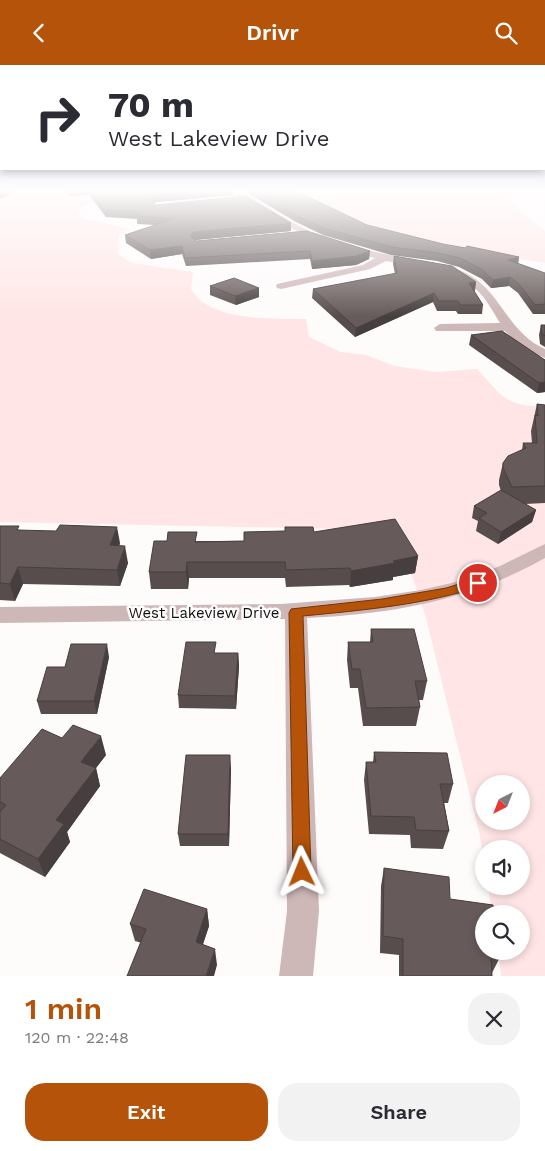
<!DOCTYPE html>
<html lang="en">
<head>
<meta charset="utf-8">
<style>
	body { margin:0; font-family:"Work Sans",sans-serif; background:#f2f2f3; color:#2b2b33; height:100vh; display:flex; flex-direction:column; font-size:19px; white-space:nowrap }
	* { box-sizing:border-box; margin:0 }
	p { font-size:16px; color:#7c7c81 }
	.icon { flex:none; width:28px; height:28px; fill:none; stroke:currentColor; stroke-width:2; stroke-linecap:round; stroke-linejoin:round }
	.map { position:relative; height:911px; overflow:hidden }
	.drawer { display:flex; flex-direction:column; background:#fff; flex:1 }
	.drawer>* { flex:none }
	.guide { position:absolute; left:0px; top:0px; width:545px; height:105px; box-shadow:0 2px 8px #0003; background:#fff; color:#2b2b33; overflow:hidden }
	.needle { width:32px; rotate:222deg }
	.buttons { position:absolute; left:475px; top:710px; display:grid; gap:10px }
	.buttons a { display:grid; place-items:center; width:55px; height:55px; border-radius:50%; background:#fff; box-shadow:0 2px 8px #0003; font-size:25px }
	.pin { position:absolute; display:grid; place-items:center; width:42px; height:42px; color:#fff; margin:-21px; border:2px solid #fff; border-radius:50%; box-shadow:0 1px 5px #0007 }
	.me { position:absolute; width:55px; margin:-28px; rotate:358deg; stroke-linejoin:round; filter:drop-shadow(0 0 4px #0008) }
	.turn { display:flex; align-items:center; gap:18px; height:105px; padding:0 25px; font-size:22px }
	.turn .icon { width:65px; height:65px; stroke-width:2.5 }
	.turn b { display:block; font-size:35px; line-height:42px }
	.round { display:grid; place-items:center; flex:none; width:52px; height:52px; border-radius:20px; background:#f2f2f3 }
	.head { display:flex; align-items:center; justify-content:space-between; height:85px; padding:0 25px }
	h1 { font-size:30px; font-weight:600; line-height:38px; color:#b45309 }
	.button { display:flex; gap:10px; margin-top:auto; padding:10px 25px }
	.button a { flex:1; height:58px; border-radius:20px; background:#b45309; color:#fff; font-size:20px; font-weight:600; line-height:58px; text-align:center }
	.button a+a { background:#f2f2f3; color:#2b2b33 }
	header { display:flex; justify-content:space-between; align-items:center; height:65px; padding:0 25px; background:#b45309; color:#fff; font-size:22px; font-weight:600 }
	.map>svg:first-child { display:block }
	.green { fill:#ffe5e5; fill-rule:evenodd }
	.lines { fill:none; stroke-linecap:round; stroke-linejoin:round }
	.street { fill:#cdb7b7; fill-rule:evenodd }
	.wall { fill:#584d4d }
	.shaded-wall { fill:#473f3f }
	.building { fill:#665a5a; stroke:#473f3f }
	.route { fill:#b45309; stroke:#753606 }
	.labels { text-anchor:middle; stroke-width:5; stroke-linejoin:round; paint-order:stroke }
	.street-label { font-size:15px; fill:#120e0e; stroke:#fff }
</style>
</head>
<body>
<header><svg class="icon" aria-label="back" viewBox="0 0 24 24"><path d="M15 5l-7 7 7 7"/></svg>Drivr<svg class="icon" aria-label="search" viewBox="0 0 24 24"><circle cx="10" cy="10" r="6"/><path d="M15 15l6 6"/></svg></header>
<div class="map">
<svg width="545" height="911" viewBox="0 0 545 911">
	<rect width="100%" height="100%" fill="#fefbfb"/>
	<g class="green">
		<path d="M0,125h63l1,10h30l-17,10 7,8 45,11 -10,6 -1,19 14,9 61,9 -2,17c3,4 7,11 13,14 28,18 69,15 102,16l3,18 32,15 25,3 29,11 41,6 41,-3c27,29 27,36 68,38v569h-44l-3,-25h23v-37h-29l-4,-28h33v-37h-37v13l-4,-26 -54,-218 -29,-88 -397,-8zM484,719h37v37h-37z"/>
		<polygon points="294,125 496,125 545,166 545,198 399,173 349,156"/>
	</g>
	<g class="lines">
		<g class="street">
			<path d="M230,125h9c29,17 57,37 88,49 31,11 63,15 95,23l1,2 -5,3 -32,-6 -16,8 -89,20 -4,-1 -1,-2 1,-2 86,-19 12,-7c-45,-10 -80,-25 -119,-51 -9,-5 -19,-10 -26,-17z"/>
			<path d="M452,203c48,12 51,63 93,81v9l-23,-10 -17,-17h-69l-2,-3 6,-4 60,-1c-8,-13 -16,-29 -29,-38 -7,-5 -18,-8 -24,-14z"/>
			<path d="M545,479v14c-74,42 -153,56 -238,60l12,293 -6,65h-34l8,-65 -2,-292 -285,4v-16l281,-3 94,-7 46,-7 39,-9 40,-15z"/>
		</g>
	</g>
	<g class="wall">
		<polygon points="66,125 233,125 234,130 156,137 154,139 156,140 291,166 195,175 196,176 370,186 369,194 356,200 312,204 310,194 186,201 182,189 151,194 126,178 125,170 155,160 137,159 137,154 106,152 89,130 69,131"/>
		<polygon points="242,125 294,125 367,160 443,179 519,192 518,198 545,208 545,249 533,249 518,228 509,221 491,223 482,214 459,202 437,196 391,190 323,170 296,157"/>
		<polygon points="394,191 476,217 474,226 483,240 482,249 458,249 456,246 437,246 433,237 355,272 312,233 313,224 395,209 393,199"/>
		<polygon points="210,221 259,223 259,232 236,240 210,230"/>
		<polygon points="541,260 545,260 545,282 540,279 539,270"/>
		<polygon points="471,270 545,295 545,327 537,328 469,280"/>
		<polygon points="537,339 545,340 545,438 525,439 536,445 532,457 498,479 476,466 478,456 472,453 474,441 501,426 499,420 499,415 503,398 522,385 523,378 532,378 531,366"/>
		<polygon points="0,461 20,465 120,478 119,481 128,498 120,521 23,519 15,536 0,535"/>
		<polygon points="314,467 418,491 415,508 393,512 393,515 350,522 349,520 286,522 285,513 189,513 188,524 151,524 149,507 167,476 244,476"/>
		<polygon points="371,564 427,616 423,635 419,635 420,642 416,661 363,661 358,623 350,623 347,595 348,577 370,577"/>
		<polygon points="216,588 238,588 239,601 236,644 179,643 178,630"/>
		<polygon points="109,592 97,649 41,649 37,636 65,602"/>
		<polygon points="62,673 106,690 96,703 100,721 67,767 70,777 45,812 0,788 0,713"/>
		<polygon points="374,687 453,719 448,738 444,738 449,766 443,784 411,783 410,770 369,769 364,715 366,697 373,697"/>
		<polygon points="231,703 229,781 180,781 178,769"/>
		<polygon points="384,803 450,834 499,894 492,908 492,911 399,911 399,890 380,888 381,821"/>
		<polygon points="207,844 209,861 203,879 217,900 135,876 130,859"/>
	</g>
	<g class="shaded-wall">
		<polygon points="3,125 18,125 0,134 0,126"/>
		<polygon points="68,125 88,125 89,130 69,131"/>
		<polygon points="212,125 233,125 234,130 156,137 150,142 149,135 155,130"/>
		<polygon points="291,158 291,166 194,175 190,171 193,167"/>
		<polygon points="182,181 182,189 151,194 150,185"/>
		<polygon points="370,186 369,194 356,200 312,204 312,196"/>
		<polygon points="519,192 518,200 508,195"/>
		<polygon points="510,212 509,221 491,223 493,215"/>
		<polygon points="476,217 475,226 467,227 469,218"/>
		<polygon points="259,223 259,232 236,240 235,231"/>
		<polygon points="434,228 433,237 355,272 356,263"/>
		<polygon points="545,317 545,327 537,328 539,318"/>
		<polygon points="536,445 532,457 498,479 501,467"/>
		<polygon points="117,462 120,478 113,497 110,480"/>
		<polygon points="125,481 128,498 120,521 117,505"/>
		<polygon points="418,491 415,508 393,512 393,515 350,522 351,506 393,496"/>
		<polygon points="187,497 189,513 188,524 186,507"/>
		<polygon points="18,502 23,519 15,536 10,519"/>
		<polygon points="107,579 109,592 97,649 94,636"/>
		<polygon points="238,588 239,601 236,644 235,631"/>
		<polygon points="101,671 106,690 96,703 100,721 67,767 70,777 45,812 38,794 56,755 81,697"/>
		<polygon points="230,690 231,703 229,781 228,769"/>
		<polygon points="207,844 209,861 198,894 196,877"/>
		<polygon points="215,884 217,900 214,911 206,911"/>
	</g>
	<g class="building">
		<polygon points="89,125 212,125 155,130 149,135 156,140 245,131 291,158 193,167 190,171 196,176 307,166 370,186 356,191 312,196 310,186 185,193 182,181 150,185 125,170 173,154 137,151 139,147 105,145"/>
		<polygon points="253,125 294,125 367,160 443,179 465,183 467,181 519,192 508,195 545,208 545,239 535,240 519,219 510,212 493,215 483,205 460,193 438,188 392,182 323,163 296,150"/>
		<polygon points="394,191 452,201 476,217 469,218 483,240 460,240 458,236 439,236 434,228 356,263 313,224 397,208"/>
		<polygon points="234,213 259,223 235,231 210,221"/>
		<polygon points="541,260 545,260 545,271 542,269"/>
		<polygon points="502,266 545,295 545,317 539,318 471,270"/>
		<polygon points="537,339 545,340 545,421 512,422 503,403 503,398 508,391 526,383 523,378 537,378 535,350 538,351"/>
		<polygon points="501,425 536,445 501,467 479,453 487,448 474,441"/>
		<polygon points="395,454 418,491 393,496 395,498 351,506 350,503 286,505 285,497 187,497 186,507 149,507 154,476 167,476 168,467 197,467 195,477 244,476 244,467 285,466 285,462 313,462 314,467"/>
		<polygon points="60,460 117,462 110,480 125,481 117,505 18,502 10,519 0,518 0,461 19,461 17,465 56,466"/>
		<polygon points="371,564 414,564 427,616 415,616 420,642 366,643 360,604 352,604 348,577 373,577"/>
		<polygon points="186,577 216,577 214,588 238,588 235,631 178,630"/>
		<polygon points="71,579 107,579 94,636 37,636 47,602 65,602"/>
		<polygon points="73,660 101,671 81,697 96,703 56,755 64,759 38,794 0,774 0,747 6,740 0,737 0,713 42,664 62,673"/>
		<polygon points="374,687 447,688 453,719 440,719 449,766 416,765 414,752 371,751 366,697 376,697"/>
		<polygon points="186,690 230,690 228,769 178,769"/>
		<polygon points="384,803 449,812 450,834 493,840 494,849 484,849 484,886 498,886 499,894 491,892 492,911 403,911 403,874 383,871"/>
		<polygon points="144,824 207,844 196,877 215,884 206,911 127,911 146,864 130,859"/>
	</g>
	<linearGradient id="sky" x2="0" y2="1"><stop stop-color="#b0bddc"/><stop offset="0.5" stop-color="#fffdfd"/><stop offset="1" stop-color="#fffdfd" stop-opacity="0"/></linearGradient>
	<rect width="545" height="252" fill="url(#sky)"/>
	<path class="route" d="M478,513l6,5 -2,3c-58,19 -118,24 -179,30l8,256 -2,6 -7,3 -6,-3 -3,-6 -4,-259 2,-4 91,-10 64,-11z"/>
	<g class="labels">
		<g class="street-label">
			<text x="204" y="553">West Lakeview Drive</text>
		</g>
	</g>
</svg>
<div class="buttons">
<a><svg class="needle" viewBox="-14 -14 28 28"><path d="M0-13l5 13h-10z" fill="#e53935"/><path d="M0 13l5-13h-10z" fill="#7c7c81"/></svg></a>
<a><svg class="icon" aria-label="sound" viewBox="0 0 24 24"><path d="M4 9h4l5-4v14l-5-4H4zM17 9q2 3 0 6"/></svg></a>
<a><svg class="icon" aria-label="search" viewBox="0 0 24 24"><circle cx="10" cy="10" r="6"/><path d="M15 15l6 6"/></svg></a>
</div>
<div class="pin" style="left:478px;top:518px;background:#d93025"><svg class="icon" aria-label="arrive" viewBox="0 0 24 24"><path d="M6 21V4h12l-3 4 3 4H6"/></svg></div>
<svg class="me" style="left:302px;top:807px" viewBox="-20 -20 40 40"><path d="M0-17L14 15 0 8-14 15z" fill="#b45309" stroke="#fff" stroke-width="4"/></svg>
<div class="guide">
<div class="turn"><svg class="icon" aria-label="right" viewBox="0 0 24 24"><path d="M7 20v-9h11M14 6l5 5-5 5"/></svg><div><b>70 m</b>West Lakeview Drive</div></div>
</div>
</div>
<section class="drawer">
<div class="head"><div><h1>1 min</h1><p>120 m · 22:48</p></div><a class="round"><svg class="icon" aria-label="close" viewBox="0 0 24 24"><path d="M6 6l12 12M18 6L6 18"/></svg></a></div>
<div class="button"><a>Exit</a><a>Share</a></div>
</section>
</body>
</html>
